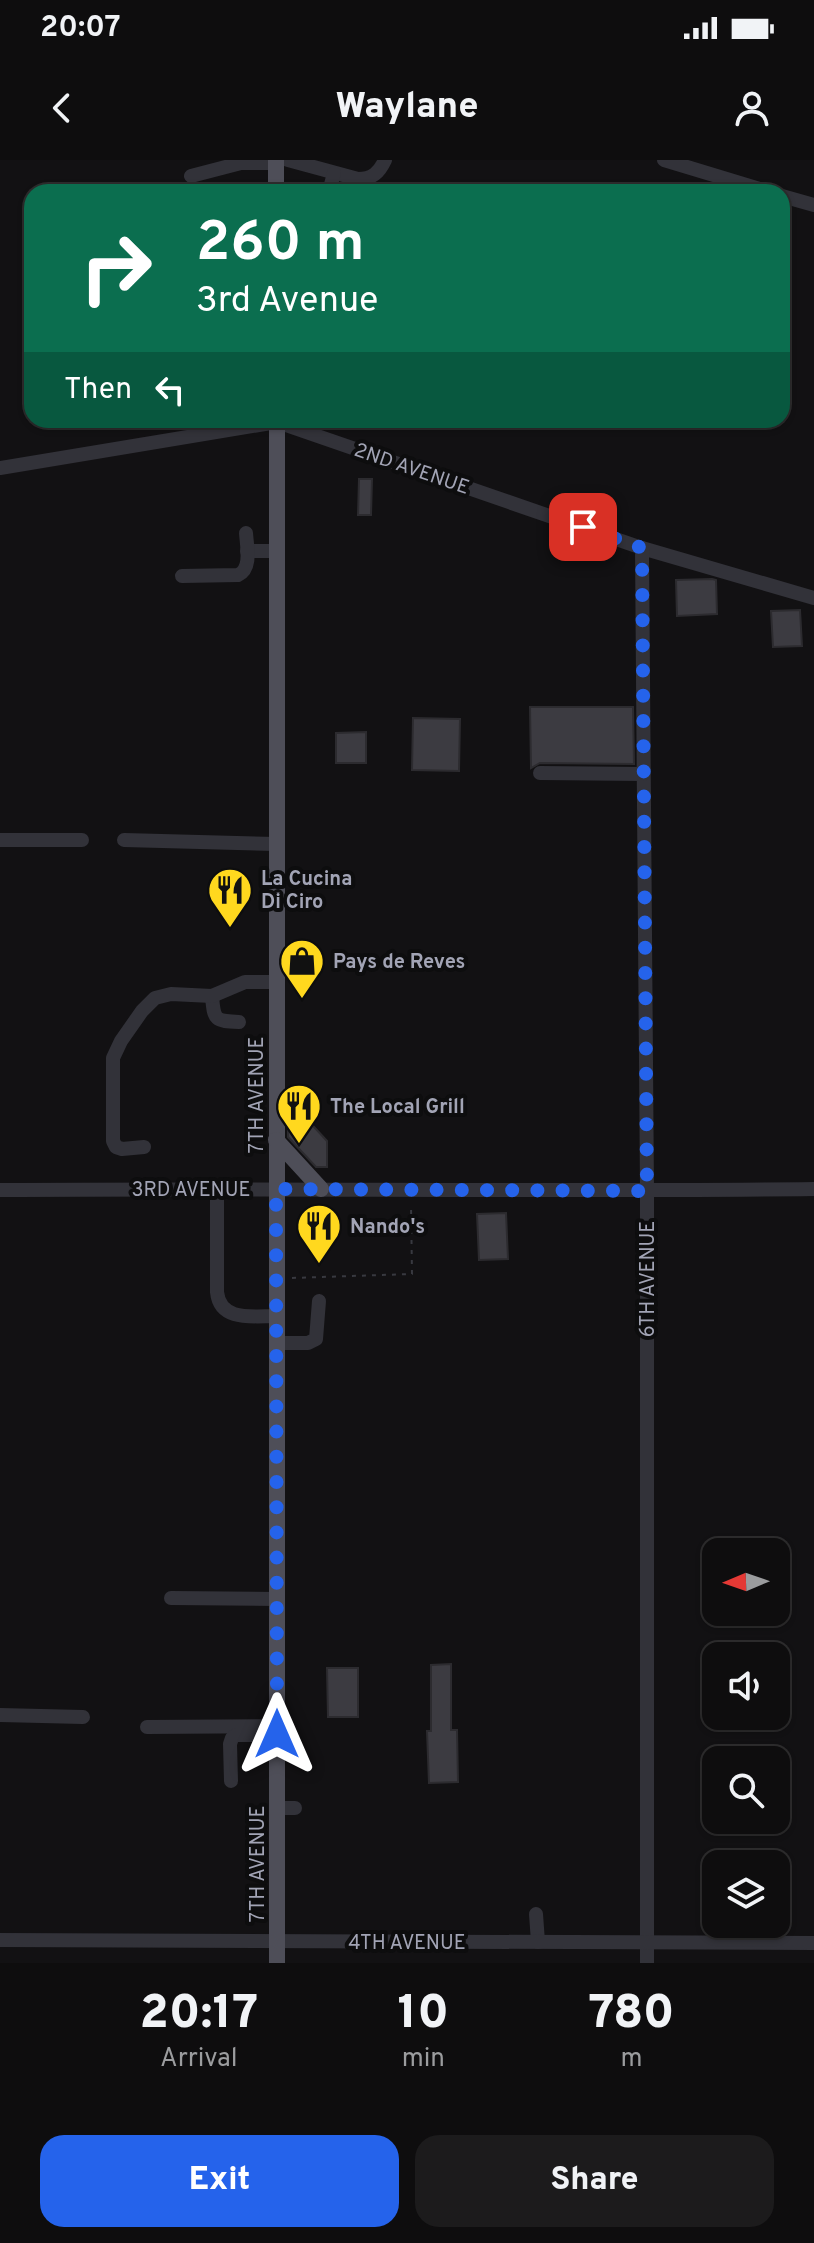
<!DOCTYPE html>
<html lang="en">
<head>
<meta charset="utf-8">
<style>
	body { margin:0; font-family:Overpass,sans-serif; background:#1c1b1c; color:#f1f3f6; height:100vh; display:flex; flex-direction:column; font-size:30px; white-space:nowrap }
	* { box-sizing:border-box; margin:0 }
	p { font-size:26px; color:#9b9c9e }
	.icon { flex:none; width:44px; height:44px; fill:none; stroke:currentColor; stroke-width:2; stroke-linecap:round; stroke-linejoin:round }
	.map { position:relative; height:1803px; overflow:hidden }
	.sheet { display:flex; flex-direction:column; background:#0e0d0e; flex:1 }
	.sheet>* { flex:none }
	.hud { position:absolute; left:24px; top:24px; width:766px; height:244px; border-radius:24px; box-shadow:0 2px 6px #0004,0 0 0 2px #2e2d2e; background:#0b6e4f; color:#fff; overflow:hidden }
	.needle { width:52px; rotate:268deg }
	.fabs { position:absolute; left:702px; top:1378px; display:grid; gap:16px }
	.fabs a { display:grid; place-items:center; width:88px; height:88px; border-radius:16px; background:#0e0d0e; box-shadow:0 2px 6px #0004,0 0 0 2px #2e2d2e; font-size:40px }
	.pin { position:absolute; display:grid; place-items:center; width:68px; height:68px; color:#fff; margin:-34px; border-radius:16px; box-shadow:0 4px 12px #0006 }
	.me { position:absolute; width:88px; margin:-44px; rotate:0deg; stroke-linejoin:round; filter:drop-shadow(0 0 6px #0008) }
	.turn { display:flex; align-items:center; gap:28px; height:168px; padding:0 40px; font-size:36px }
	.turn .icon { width:104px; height:104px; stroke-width:2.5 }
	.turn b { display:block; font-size:56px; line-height:68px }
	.then { display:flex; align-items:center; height:76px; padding:0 40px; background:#0003; gap:16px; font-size:30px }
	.eta { display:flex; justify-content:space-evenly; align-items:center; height:136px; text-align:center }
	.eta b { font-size:48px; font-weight:800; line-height:56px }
	.primary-button { display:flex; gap:16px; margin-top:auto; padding:16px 40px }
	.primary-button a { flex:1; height:92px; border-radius:24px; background:#2563eb; color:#fff; font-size:32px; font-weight:800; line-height:92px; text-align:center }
	.primary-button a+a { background:#1c1b1c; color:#f1f3f6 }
	.status { display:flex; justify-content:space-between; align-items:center; height:56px; padding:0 40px; background:#0e0d0e; direction:ltr }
	.status svg { height:22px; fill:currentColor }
	header { display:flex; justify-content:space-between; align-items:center; height:104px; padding:0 40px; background:#0e0d0e; font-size:36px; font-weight:800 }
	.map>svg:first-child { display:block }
	.building { fill:#3c3b41; stroke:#2c2b2f; stroke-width:2 }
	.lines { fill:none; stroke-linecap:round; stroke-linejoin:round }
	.path { stroke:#383940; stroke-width:2; stroke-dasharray:4 6; stroke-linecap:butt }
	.minor { stroke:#323239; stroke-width:14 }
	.major { stroke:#4e4e58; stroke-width:16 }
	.route { stroke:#2563eb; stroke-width:14; stroke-dasharray:0 25.2 }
	.labels { text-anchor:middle; stroke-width:8; stroke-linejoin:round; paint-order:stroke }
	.street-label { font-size:20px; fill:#a2a4b5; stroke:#0d0d0e }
	.poi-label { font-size:20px; font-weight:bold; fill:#a2a4b5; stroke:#0d0d0e; text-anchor:start }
</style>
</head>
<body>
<div class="status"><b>20:07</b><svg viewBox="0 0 49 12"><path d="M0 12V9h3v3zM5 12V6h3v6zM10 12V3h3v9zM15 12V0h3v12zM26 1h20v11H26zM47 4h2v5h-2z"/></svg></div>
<header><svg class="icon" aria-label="back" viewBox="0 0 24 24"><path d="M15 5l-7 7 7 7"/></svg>Waylane<svg class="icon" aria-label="person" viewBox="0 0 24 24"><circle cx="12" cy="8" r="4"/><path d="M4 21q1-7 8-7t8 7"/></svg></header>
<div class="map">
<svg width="814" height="1803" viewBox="0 0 814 1803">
	<rect width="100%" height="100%" fill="#121113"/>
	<g class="building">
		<polygon points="359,319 372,319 371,355 358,355"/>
		<polygon points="712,419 716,420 717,454 677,456 676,420"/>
		<polygon points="800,450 802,486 773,487 771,451"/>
		<polygon points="530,547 633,547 634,604 540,603 531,608"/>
		<polygon points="413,558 460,559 459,611 412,610"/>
		<polygon points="366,572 366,603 336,603 336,573"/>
		<polygon points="320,940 320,952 302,954 327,981 327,1007 316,1007 288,977 288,942"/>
		<polygon points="506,1053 508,1099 479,1100 477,1054"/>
		<polygon points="451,1504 451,1570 457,1570 458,1622 429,1623 427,1571 431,1571 431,1505"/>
		<polygon points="327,1508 358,1508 358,1557 328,1557"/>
	</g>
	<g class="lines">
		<polyline class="path" points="292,1118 412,1114 411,1045"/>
		<g class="minor">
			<path d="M288,0l70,19c14,0 21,-6 27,-19"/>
			<polyline points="664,0 770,32"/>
			<polyline points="191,16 241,3 276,3"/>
			<polyline points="329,32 334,13"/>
			<polyline points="782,36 814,45"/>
			<polyline points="0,308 277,262 642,388 814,438"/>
			<polyline points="642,388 647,1031 647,1803"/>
			<polyline points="247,391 277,391"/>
			<path d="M182,416l56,-1c14,-6 9,-28 8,-42"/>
			<polyline points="540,613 643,614"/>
			<polyline points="0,680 82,680"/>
			<polyline points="124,680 276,684"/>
			<path d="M212,836c2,25 3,25 27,26"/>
			<polyline points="144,987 122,989 116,987 113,981 113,898 121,881 142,851 155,838 171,834 212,836 245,822 276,822"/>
			<path d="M217,1029v103c3,30 36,24 59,24"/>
			<path d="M0,1030c271,-2 543,2 814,-1"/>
			<polyline points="276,1183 308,1183 316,1179 319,1141"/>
			<polyline points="171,1438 276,1439"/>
			<polyline points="0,1555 83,1557"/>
			<polyline points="147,1567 277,1566"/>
			<polyline points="231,1621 230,1584 232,1578 236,1575 252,1575"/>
			<polyline points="277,1648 295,1648"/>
			<polyline points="536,1754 538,1782"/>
			<polyline points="0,1780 814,1783"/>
		</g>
		<g class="major">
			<polyline points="276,32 276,0"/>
			<polyline points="277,260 277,1803"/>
			<polyline points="276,980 321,1029"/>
		</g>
	</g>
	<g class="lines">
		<polyline class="route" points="277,1574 276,1029 647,1031 642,388 583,367"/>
	</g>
	<defs>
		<g id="restaurant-pin" transform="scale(2.3)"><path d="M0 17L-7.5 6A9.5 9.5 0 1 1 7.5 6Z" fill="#ffd81e" stroke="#0d0d0e"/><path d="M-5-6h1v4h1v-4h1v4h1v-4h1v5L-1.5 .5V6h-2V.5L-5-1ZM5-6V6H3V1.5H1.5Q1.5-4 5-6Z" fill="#111"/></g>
		<g id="shop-pin" transform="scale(2.3)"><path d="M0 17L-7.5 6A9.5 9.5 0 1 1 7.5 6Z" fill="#ffd81e" stroke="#0d0d0e"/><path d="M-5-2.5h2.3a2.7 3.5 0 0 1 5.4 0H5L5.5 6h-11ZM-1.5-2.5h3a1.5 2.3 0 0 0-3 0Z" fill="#111"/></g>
	</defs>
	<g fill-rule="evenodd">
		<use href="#restaurant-pin" x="230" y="730"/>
		<use href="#shop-pin" x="302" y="801"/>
		<use href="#restaurant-pin" x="299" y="946"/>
		<use href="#restaurant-pin" x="319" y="1066"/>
	</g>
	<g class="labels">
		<g class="street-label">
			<text transform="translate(412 308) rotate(19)" y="7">2ND AVENUE</text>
			<text transform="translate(256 935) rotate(-90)" y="7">7TH AVENUE</text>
			<text x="191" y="1036">3RD AVENUE</text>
			<text transform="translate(647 1119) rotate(-90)" y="7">6TH AVENUE</text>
			<text transform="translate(257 1704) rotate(-90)" y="7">7TH AVENUE</text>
			<text x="407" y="1789">4TH AVENUE</text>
		</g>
		<g class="poi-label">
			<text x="261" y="725">La Cucina<tspan x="261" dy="23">Di Ciro</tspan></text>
			<text x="333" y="808">Pays de Reves</text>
			<text x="330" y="953">The Local Grill</text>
			<text x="350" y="1073">Nando's</text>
		</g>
	</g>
</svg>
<div class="fabs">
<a><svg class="needle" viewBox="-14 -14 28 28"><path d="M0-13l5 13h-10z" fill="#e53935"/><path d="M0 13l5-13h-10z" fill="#9b9c9e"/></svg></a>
<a><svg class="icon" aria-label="sound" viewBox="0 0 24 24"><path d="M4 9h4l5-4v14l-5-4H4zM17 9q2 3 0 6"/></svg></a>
<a><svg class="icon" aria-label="search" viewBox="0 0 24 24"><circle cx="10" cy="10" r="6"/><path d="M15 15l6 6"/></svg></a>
<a><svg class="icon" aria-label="layers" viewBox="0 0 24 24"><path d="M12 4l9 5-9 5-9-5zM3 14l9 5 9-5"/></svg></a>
</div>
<div class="pin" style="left:583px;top:367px;background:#d93025"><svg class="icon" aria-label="arrive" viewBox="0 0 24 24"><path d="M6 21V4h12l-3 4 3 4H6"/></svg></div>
<svg class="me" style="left:277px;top:1574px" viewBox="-20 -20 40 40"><path d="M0-17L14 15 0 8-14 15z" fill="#2563eb" stroke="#fff" stroke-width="4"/></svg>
<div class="hud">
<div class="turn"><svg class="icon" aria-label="right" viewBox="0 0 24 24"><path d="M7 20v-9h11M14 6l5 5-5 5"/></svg><div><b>260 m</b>3rd Avenue</div></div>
<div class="then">Then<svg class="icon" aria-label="left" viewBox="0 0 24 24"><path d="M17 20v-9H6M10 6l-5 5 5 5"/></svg></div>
</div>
</div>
<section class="sheet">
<div class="eta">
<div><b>20:17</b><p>Arrival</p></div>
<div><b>10</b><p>min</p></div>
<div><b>780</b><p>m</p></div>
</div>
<div class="primary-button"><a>Exit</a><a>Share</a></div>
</section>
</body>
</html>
